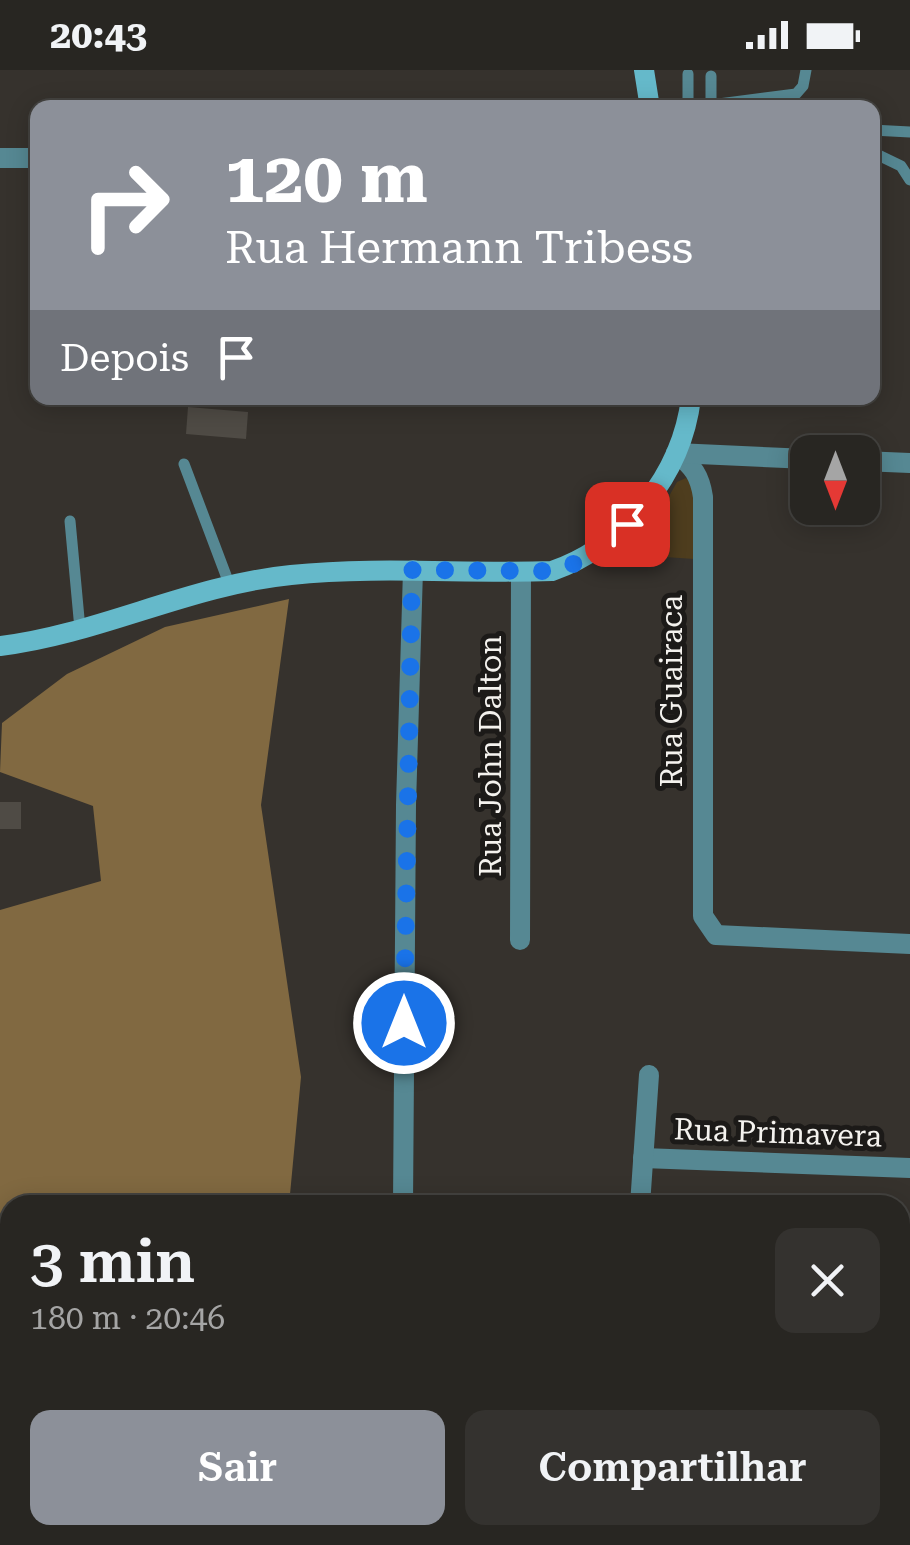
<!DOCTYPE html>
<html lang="pt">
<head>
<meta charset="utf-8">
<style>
	body { margin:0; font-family:"Roboto Serif",serif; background:#34322f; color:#f1f3f6; height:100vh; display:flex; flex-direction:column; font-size:38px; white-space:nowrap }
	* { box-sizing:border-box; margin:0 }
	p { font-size:32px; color:#a5a5a5 }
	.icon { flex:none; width:55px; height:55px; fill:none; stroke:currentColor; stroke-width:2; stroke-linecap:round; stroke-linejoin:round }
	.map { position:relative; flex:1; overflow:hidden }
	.details { position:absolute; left:0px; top:1125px; width:910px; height:350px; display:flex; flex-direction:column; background:#282622; border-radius:30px 30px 0 0; box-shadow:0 5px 25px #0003,0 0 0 2px #444340 }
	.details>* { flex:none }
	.banner { position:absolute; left:30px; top:30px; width:850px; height:305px; border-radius:20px; box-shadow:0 5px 25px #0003,0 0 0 2px #444340; background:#8c9099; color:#fff; overflow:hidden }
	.needle { width:65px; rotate:180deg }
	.tools { position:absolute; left:790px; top:365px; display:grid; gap:20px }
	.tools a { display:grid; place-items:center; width:90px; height:90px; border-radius:20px; background:#282622; box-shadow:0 5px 25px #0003,0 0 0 2px #444340; font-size:50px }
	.pin { position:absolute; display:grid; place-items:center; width:85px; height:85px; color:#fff; margin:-42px; border-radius:20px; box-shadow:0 5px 15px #0006 }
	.me { position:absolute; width:110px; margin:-55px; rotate:0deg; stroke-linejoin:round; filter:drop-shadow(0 0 8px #0008) }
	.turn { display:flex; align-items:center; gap:35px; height:210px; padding:0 30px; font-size:45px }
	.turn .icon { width:130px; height:130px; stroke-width:2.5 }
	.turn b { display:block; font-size:70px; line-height:85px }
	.then { display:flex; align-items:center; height:95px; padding:0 30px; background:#0003; gap:20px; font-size:38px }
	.round { display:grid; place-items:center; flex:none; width:105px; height:105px; border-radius:20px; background:#34322f }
	.head { display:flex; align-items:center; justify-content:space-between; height:170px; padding:0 30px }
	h1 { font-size:60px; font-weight:600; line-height:75px }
	.primary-button { display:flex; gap:20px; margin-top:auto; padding:20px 30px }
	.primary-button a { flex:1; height:115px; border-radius:20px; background:#8c9099; color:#fff; font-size:40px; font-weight:600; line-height:115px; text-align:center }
	.primary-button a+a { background:#34322f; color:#f1f3f6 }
	.status { display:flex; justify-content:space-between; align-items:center; height:70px; padding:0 50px; background:#282622; direction:ltr }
	.status svg { height:28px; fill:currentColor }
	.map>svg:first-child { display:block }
	.green { fill:#4e3d1e }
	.forest { fill:#816941 }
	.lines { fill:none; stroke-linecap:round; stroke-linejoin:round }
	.stream { stroke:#675c47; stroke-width:8 }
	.building { fill:#4f4b45 }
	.lane { stroke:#568893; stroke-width:11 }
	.street { stroke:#568893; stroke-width:20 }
	.secondary { stroke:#65b9ca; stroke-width:20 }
	.route { stroke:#1a73e8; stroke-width:18; stroke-dasharray:0 32.4 }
	.labels { text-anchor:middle; stroke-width:10; stroke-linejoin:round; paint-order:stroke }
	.street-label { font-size:30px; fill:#f4f2ee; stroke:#1c1a18 }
</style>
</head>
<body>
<div class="status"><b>20:43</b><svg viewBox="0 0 49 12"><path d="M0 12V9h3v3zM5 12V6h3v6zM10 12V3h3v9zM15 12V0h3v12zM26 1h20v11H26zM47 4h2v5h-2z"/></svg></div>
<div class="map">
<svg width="910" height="1475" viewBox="0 0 910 1475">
	<rect width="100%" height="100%" fill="#36322d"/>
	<polygon class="green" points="686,408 694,417 694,489 636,485 677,412"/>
	<polygon class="forest" points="289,529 261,735 301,1007 289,1135 10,1135 10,1465 274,1465 274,1475 0,1475 0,840 101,811 93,736 0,702 2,653 67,604 165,557"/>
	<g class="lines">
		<g class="stream">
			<polyline points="0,1196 10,1206"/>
			<polyline points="900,1299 910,1297"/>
		</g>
	</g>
	<g class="building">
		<polygon points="188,337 248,342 246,369 186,364"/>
		<rect x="0" y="732" width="21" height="27"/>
	</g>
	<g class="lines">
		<g class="lane">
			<polyline points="711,6 711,34"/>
			<polyline points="688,38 796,24 803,16 806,0"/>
			<polyline points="688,38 688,4"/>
			<polyline points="872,60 910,62"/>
			<polyline points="872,82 901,96 910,110"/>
			<polyline points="184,394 230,516"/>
			<polyline points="70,451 80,559"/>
		</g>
		<g class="street">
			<polyline points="0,88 38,88"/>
			<path d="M676,383c17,13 24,23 27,44v419l13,19 194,9"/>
			<polyline points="676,383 808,389"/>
			<polyline points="862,391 910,393"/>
			<polyline points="520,870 521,502"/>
			<polyline points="643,1088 910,1098"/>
			<polyline points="403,1135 406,735 413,500"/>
			<polyline points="640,1135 649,1005"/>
			<polyline points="403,1465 403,1475"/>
			<polyline points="872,1465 910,1468"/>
		</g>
		<g class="secondary">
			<polyline points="644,0 650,38"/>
			<path d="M0,576c99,-12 190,-61 291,-71 87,-9 174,-1 261,-4 73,-25 130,-97 139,-173"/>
		</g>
	</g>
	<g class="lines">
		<polyline class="route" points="404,953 412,500 552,501 579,492 627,454"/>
	</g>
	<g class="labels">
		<g class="street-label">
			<text transform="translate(672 621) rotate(-90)" y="10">Rua Guairaca</text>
			<text transform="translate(491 686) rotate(-90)" y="10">Rua John Dalton</text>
			<text transform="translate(778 1063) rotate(2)" y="10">Rua Primavera</text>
		</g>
	</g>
</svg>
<div class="tools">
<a><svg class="needle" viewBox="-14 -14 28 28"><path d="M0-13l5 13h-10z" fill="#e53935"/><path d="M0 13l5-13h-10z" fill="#a5a5a5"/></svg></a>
</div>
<div class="pin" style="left:627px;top:454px;background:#d93025"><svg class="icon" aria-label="arrive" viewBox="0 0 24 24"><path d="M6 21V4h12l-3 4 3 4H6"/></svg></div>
<svg class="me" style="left:404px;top:953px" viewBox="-20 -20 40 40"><circle r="17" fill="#1a73e8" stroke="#fff" stroke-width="3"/><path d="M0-11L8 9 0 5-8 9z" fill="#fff"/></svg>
<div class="banner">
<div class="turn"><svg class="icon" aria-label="right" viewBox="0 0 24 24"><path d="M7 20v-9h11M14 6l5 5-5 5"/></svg><div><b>120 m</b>Rua Hermann Tribess</div></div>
<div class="then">Depois<svg class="icon" aria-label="arrive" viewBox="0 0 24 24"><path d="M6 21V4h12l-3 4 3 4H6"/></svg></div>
</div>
<section class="details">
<div class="head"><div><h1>3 min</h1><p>180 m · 20:46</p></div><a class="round"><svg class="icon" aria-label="close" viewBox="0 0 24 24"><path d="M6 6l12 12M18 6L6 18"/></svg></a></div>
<div class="primary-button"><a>Sair</a><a>Compartilhar</a></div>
</section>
</div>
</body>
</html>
